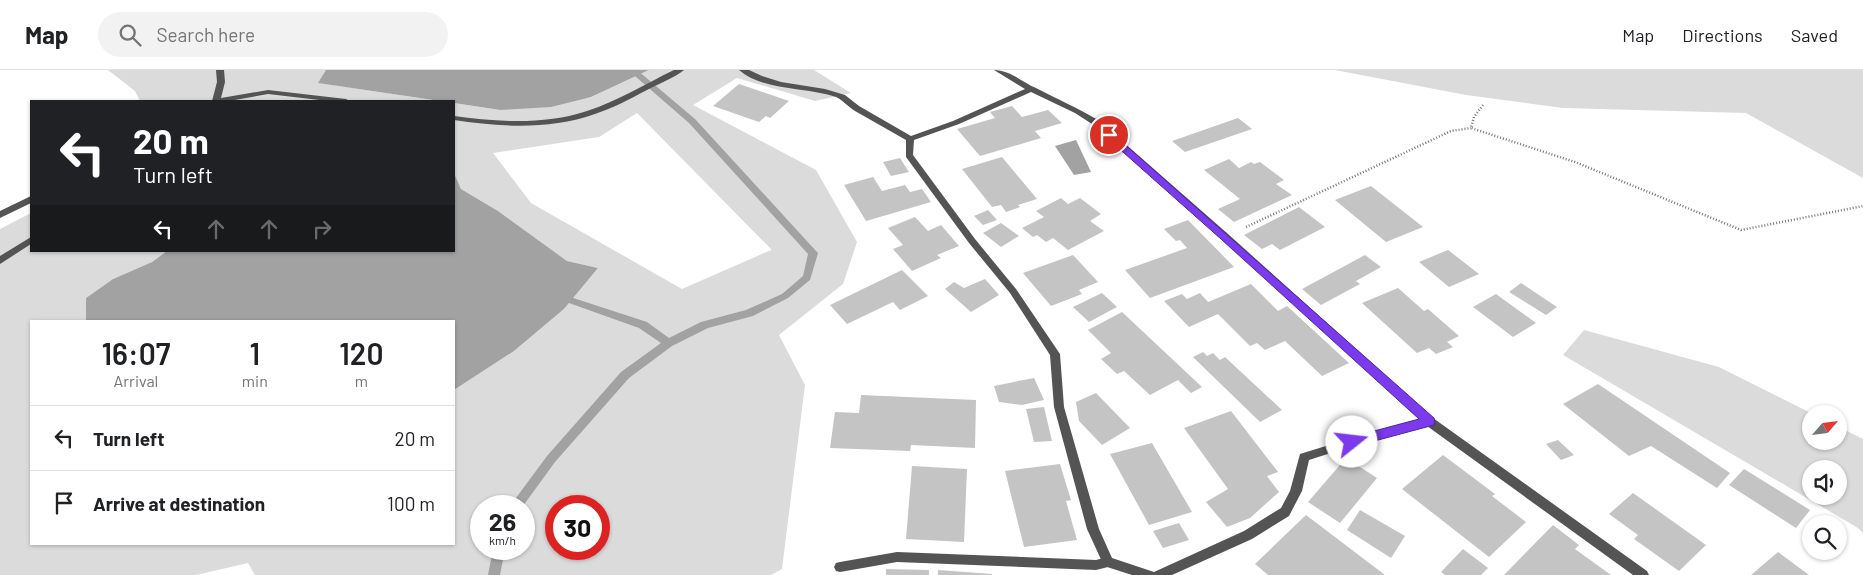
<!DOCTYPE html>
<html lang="en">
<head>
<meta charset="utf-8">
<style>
	body { margin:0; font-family:Barlow,sans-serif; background:#f2f2f2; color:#202124; height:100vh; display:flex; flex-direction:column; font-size:19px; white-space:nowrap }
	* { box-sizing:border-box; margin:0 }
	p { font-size:16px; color:#757577 }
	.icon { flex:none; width:28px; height:28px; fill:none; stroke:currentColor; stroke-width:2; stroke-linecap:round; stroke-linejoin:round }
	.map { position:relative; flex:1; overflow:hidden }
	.panel { position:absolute; left:30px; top:250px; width:425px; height:225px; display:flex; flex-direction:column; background:#fff; border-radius:0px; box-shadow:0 1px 4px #0004 }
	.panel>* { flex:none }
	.hud { position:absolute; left:30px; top:30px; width:425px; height:152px; border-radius:0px; box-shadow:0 1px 4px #0004; background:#202124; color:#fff; overflow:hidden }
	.needle { width:32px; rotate:62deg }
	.controls { position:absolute; left:1802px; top:335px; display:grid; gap:10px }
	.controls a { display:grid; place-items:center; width:45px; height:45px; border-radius:50%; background:#fff; box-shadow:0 1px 4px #0004; font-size:25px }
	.speed { position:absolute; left:470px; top:425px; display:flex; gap:10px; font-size:25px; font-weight:700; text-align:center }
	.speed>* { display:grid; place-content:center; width:65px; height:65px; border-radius:50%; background:#fff; box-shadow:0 1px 4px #0004; line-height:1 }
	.speed small { font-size:12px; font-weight:400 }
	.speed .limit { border:8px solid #d22; background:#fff; color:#111 }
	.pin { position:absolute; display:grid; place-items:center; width:42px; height:42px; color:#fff; margin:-21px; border:2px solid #fff; border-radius:50%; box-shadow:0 1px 5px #0007 }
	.me { position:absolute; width:55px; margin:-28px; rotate:74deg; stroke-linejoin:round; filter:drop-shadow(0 0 4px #0008) }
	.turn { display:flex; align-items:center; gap:18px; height:105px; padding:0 20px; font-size:22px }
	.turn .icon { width:65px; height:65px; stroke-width:2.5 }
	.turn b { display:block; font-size:35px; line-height:42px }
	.lanes { display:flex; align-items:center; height:48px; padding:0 20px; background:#0003; justify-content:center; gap:25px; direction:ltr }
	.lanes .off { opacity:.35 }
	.eta { display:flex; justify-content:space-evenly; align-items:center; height:85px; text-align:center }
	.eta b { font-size:30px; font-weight:600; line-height:35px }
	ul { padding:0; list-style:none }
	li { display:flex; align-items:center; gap:15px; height:65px; padding:0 20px; border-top:1px solid #e0e0e0 }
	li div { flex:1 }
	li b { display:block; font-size:19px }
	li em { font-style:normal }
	header { display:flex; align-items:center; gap:30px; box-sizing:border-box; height:70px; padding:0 25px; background:#fff; border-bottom:1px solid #e0e0e0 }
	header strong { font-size:24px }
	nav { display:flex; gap:28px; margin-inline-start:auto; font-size:18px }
	.search { width:350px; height:45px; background:#f2f2f2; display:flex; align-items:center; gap:12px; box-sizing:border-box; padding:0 18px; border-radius:28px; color:#757577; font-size:19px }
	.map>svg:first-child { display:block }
	.green { fill:#dbdbdb; fill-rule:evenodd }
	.water { fill:#a2a2a2 }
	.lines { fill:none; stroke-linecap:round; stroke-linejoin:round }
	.stream { fill:#a2a2a2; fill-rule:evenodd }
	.building { fill:#c4c4c4 }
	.path { stroke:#767676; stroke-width:2.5; stroke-dasharray:1 2; stroke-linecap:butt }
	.lane { fill:#545454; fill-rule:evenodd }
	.street { fill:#545454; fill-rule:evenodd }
	.route { fill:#7c3aed; stroke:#51269a }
</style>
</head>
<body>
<header>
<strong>Map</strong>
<div class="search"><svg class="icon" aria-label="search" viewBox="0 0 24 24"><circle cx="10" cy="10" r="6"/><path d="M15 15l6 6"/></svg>Search here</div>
<nav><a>Map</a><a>Directions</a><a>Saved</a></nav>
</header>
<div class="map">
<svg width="1863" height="505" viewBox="0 0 1863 505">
	<rect width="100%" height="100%" fill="#fff"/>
	<g class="green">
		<polygon points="108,0 326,0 319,13 440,31 140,31 135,21"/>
		<path d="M649,0h165l37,23 -36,8 -78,-23 -44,27 123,65 41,72 -14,42 -64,51 26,50 -23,184 -11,6h-516l-7,-12 -52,12h-196v-346l31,-16v38h136l-15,11 -39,17 -27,19v23h-55v223h423v-154l60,-39 50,-42 34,-41 -31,-7 -69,-50 -37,-22 -7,-16v-70l46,7 91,-13zM637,43l134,136v1l-89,39 -151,-86 -38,-50 106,-16zM481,436h43v43h-43zM556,436h43v43h-43z"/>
		<polygon points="1335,0 1863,0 1863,108 1746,43 1563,38 1466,25"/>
		<path d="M1584,260l135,37 94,47h-2v27h28v-14l24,12v94l-5,-5 -295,-173zM1811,399h28v27h-28z"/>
	</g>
	<g class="water">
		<polygon points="326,0 649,0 591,27 551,37 500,40 454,33 454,31 440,31 318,13"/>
		<polygon points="1076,70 1091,102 1074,105 1055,76"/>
		<polygon points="454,103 461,119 498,141 567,191 598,198 564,239 514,281 454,320 454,251 86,251 86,228 113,209 152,192 167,181 454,181"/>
	</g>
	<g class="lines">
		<g class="stream">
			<polygon points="628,0 637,0 695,49 816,181 818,183 810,210 788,228 753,246 708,258 672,276 629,308 555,392 523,436 510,436 547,386 621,302 661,273 639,258 555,228 553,226 555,224 561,224 647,252 669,268 701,252 746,240 782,224 803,206 808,184 689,53"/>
			<polygon points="493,479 505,479 500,505 488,505"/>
		</g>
	</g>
	<g class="building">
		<polygon points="739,14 789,31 770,48 766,46 759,52 713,36"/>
		<polygon points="1012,36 1022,47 1048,40 1062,53 1035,61 1041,68 980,86 957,59 995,48 990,42"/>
		<polygon points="1238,48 1252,59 1185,82 1172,71"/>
		<polygon points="1002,87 1037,129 1018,135 1020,137 1006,142 1001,135 992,137 962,99"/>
		<polygon points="900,88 909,102 891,106 883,92"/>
		<polygon points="1229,89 1239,98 1251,92 1254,94 1260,92 1284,110 1276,114 1292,125 1234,152 1218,139 1240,129 1204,100"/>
		<polygon points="873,107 882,121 905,115 910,122 922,119 931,132 866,151 844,115"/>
		<polygon points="1371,116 1423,157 1386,172 1335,130"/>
		<polygon points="1061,128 1068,134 1080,128 1101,144 1090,151 1104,161 1068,180 1053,168 1046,172 1037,165 1033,167 1022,158 1044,147 1036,141"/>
		<polygon points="1299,137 1325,157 1280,180 1272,174 1262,179 1244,165"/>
		<polygon points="988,140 997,150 983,155 974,146"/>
		<polygon points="915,147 928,161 941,155 959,176 937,185 941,188 912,201 893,179 903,175 888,158"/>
		<polygon points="1188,150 1234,197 1150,228 1125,200 1187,178 1180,170 1176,171 1164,159"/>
		<polygon points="1001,153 1019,166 1001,177 983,163"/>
		<polygon points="1448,180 1479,204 1449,217 1419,192"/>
		<polygon points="1073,185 1098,212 1079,220 1082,224 1051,236 1023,203"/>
		<polygon points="1365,185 1381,197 1356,211 1360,214 1321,235 1302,219"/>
		<polygon points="902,200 928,226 900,240 893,232 847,254 830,235"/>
		<polygon points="985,209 999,225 971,242 945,219 954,212 964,218"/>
		<polygon points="1521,213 1557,237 1546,245 1509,222"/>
		<polygon points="1251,214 1278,241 1287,236 1349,293 1322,306 1285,271 1265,280 1257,273 1250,276 1218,244 1189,257 1164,231 1182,224 1187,229 1200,223 1208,232"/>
		<polygon points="1398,218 1424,241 1428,239 1459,266 1447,272 1453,277 1436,284 1429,278 1417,283 1362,233"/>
		<polygon points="1102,223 1117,237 1089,252 1073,237"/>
		<polygon points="1496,224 1536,253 1513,267 1473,237"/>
		<polygon points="1122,242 1202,317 1191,323 1178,310 1150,325 1124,301 1117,304 1101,289 1111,283 1088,260"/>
		<polygon points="1203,282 1207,286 1213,283 1220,290 1225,287 1282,340 1260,352 1193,287"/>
		<polygon points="1034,308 1044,330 1022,335 999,332 994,316"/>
		<polygon points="1598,314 1730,403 1717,418 1651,376 1629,386 1563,334"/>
		<polygon points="1096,323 1130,358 1102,375 1079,351 1076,332"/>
		<polygon points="861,325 976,330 975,378 911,375 910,381 830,378 835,342 859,343"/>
		<polygon points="1044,337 1052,371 1034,372 1026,339"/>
		<polygon points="1231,341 1278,402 1267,406 1279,422 1250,448 1227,457 1206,432 1228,419 1184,358"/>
		<polygon points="1558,370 1574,385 1561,390 1546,374"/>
		<polygon points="1152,373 1192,442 1149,455 1110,384"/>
		<polygon points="1443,385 1495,424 1492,426 1526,452 1489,487 1402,419"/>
		<polygon points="1346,388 1377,408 1340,453 1308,432"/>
		<polygon points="1060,394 1071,430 1066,431 1077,470 1024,477 1005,401"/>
		<polygon points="912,396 967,399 964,472 906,469"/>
		<polygon points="1744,399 1810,440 1796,458 1729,415"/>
		<polygon points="1633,423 1706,475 1679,501 1634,469 1638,465 1609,444"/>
		<polygon points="1360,440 1405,466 1391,488 1347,460"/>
		<polygon points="1306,445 1385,505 1268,505 1255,494"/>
		<polygon points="1179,453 1189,470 1163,478 1153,461"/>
		<polygon points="1553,455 1579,475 1575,479 1611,505 1504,505"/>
		<polygon points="1463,479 1488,498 1481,505 1445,505 1441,502"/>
		<polygon points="1778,482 1809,505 1751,505"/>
		<polygon points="886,499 929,500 929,505 886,505"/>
		<polygon points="938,500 992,504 992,505 938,505"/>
	</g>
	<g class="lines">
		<g class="path">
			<polyline points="1483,35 1474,47 1471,58 1575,92 1741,160 1863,136"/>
			<polyline points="1246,157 1451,61 1471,58"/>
		</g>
		<polygon class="lane" points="897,482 1096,490 1108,487 1112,488 1114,492 1112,496 1096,500 897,492 840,502 836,501 834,497 836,493 840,492"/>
		<g class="street">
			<polygon points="216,0 224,0 225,12 221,28 268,20 346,29 350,31 328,31 268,24 229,31 212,31 217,12"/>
			<path d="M674,0h10c-10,8 -26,14 -37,20 -17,9 -34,18 -52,24 -45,16 -95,13 -141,6v-4c43,6 91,9 133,-5 31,-10 58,-27 87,-41z"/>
			<path d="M739,0h10l13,6 19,6 44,7 20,6 14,11 52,30 42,-15 72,-32 -31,-19c16,0 28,12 42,18 21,11 42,20 62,32l130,114 205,184 214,153 2,4h-16l-206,-149 -59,15 -59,19 -7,31 -13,25 -37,23 -80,36h-40l-28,-9 -17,-37 -33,-122 -4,-52 -40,-62 -41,-50 -63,-86v-17c-17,-10 -34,-19 -51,-29 -7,-4 -12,-11 -19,-14 -29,-10 -73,-6 -97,-27zM1031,22l44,21 17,11 130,114 198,181 -52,14 -68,21 -10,37 -9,17 -37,23 -90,41 -42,-14 -13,-29 -35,-122 -4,-53 -44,-65 -41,-50 -62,-84 1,-15 45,-16z"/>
			<polygon points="31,126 31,133 0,148 0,141"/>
			<polygon points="31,167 31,174 0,194 0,186"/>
		</g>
	</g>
	<polygon class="route" points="1109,62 1112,63 1434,348 1435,351 1434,355 1352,377 1348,376 1346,372 1348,368 1419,349 1221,169 1106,67 1104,65"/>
</svg>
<div class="controls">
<a><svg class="needle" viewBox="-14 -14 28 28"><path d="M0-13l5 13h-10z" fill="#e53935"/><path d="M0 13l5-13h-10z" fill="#757577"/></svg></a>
<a><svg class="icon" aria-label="sound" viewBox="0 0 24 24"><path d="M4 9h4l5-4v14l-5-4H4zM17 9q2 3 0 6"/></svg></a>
<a><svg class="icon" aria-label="search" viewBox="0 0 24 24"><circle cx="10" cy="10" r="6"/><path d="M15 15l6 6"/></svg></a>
</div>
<div class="speed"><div>26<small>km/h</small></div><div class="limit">30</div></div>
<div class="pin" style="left:1109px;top:65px;background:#d93025"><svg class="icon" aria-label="arrive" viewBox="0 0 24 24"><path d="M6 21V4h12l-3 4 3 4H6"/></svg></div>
<svg class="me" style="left:1352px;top:372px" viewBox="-20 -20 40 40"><circle r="19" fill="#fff"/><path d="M0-13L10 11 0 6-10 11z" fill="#7c3aed"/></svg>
<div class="hud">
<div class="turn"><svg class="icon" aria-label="left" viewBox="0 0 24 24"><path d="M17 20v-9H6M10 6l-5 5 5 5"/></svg><div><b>20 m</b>Turn left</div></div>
<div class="lanes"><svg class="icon" aria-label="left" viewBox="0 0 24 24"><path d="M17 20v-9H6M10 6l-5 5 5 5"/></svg><svg class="icon off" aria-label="ahead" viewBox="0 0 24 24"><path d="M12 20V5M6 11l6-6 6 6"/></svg><svg class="icon off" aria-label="ahead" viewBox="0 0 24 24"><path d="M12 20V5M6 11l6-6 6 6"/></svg><svg class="icon off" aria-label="right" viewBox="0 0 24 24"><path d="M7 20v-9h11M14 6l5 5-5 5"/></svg></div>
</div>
<section class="panel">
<div class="eta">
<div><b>16:07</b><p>Arrival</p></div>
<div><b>1</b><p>min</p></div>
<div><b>120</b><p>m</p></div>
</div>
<ul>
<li><svg class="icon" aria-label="left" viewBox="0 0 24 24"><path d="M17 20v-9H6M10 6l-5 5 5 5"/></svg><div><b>Turn left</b></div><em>20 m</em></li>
<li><svg class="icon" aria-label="arrive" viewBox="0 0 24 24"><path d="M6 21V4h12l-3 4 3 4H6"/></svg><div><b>Arrive at destination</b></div><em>100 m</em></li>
</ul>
</section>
</div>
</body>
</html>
